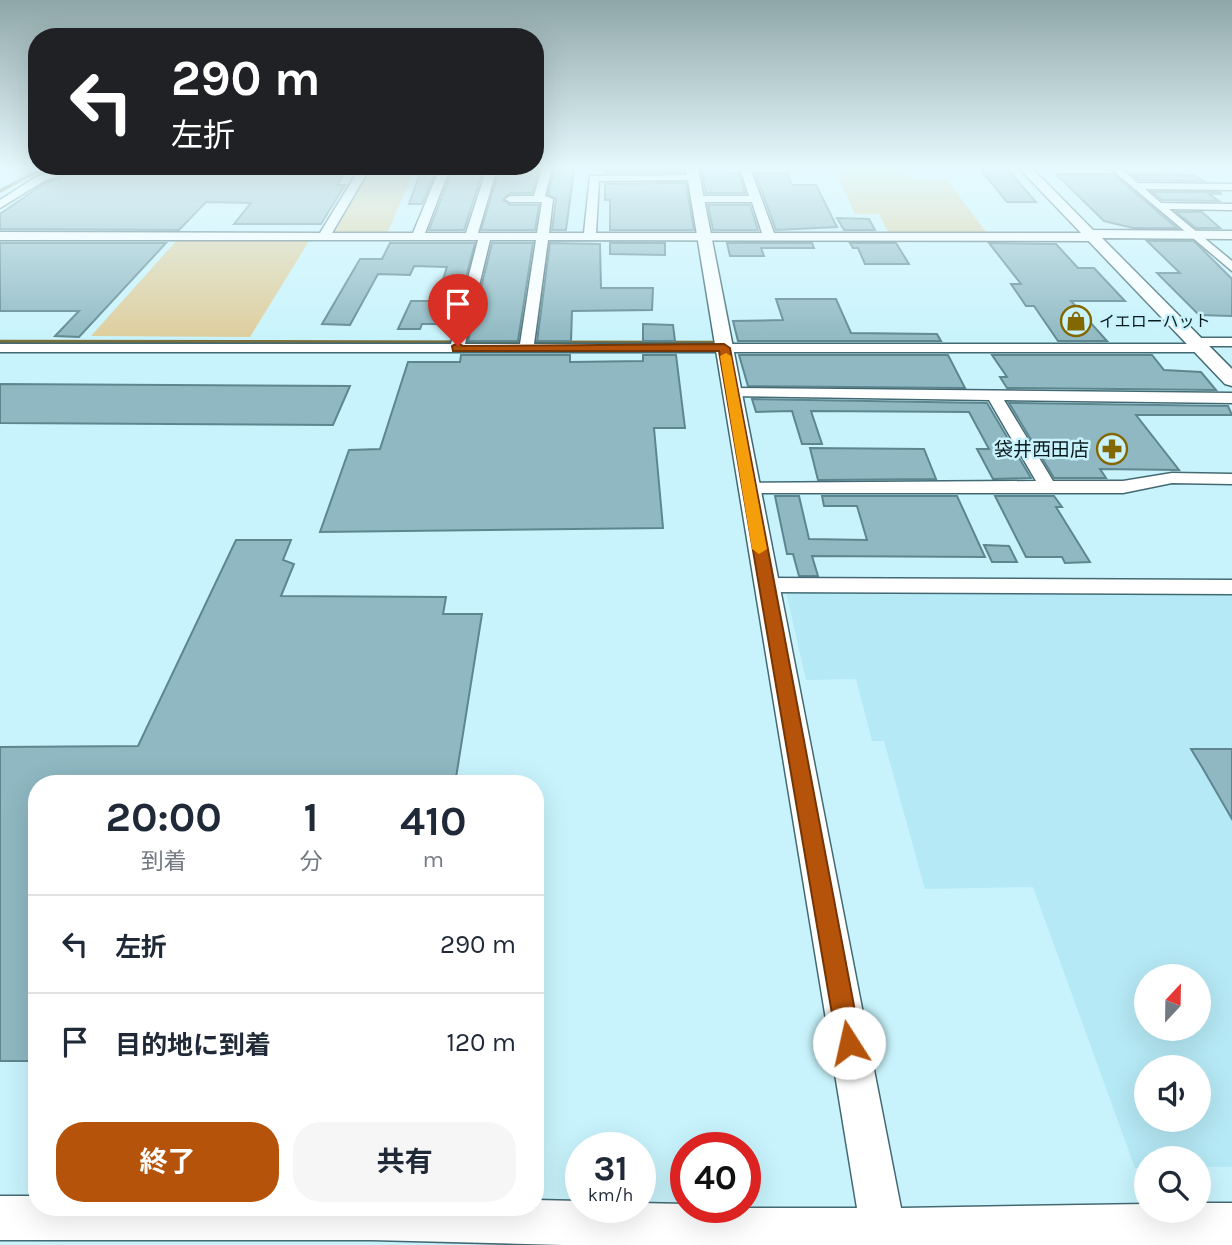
<!DOCTYPE html>
<html lang="ja">
<head>
<meta charset="utf-8">
<style>
	body { margin:0; font-family:Karla,"Noto Sans JP",sans-serif; background:#f6f6f7; color:#1f2937; height:100vh; display:flex; flex-direction:column; font-size:26px; white-space:nowrap }
	* { box-sizing:border-box; margin:0 }
	p { font-size:23px; color:#747a83 }
	.icon { flex:none; width:38px; height:38px; fill:none; stroke:currentColor; stroke-width:2; stroke-linecap:round; stroke-linejoin:round }
	.map { position:relative; flex:1; overflow:hidden }
	.panel { position:absolute; left:28px; top:775px; width:516px; height:441px; display:flex; flex-direction:column; background:#fff; border-radius:28px; box-shadow:0 7px 28px #0002 }
	.panel>* { flex:none }
	.top-card { position:absolute; left:28px; top:28px; width:516px; height:147px; border-radius:28px; box-shadow:0 7px 28px #0002; background:#202124; color:#fff; overflow:hidden }
	.needle { width:46px; rotate:22deg }
	.controls { position:absolute; left:1134px; top:964px; display:grid; gap:14px }
	.controls a { display:grid; place-items:center; width:77px; height:77px; border-radius:50%; background:#fff; box-shadow:0 7px 28px #0002; font-size:35px }
	.speed { position:absolute; left:565px; top:1132px; display:flex; gap:14px; font-size:35px; font-weight:700; text-align:center }
	.speed>* { display:grid; place-content:center; width:91px; height:91px; border-radius:50%; background:#fff; box-shadow:0 7px 28px #0002; line-height:1 }
	.speed small { font-size:18px; font-weight:400 }
	.speed .limit { border:10px solid #d22; background:#fff; color:#111 }
	.pin { position:absolute; display:grid; place-items:center; width:60px; height:60px; color:#fff; margin:-72px -30px; border-radius:50% 50% 50% 0; rotate:-45deg; box-shadow:0 0 7px #0007 }
	.pin .icon { rotate:45deg }
	.me { position:absolute; width:77px; margin:-38px; rotate:350deg; stroke-linejoin:round; filter:drop-shadow(0 0 5px #0008) }
	.turn { display:flex; align-items:center; gap:24px; height:147px; padding:0 28px; font-size:32px }
	.turn .icon { width:91px; height:91px; stroke-width:2.5 }
	.turn b { display:block; font-size:49px; line-height:60px }
	.eta { display:flex; justify-content:space-evenly; align-items:center; height:119px; text-align:center }
	.eta b { font-size:42px; font-weight:700; line-height:49px }
	.primary-button { display:flex; gap:14px; margin-top:auto; padding:14px 28px }
	.primary-button a { flex:1; height:80px; border-radius:28px; background:#b45309; color:#fff; font-size:28px; font-weight:700; line-height:80px; text-align:center }
	.primary-button a+a { background:#f6f6f7; color:#1f2937 }
	ul { padding:0; list-style:none }
	li { display:flex; align-items:center; gap:21px; height:98px; padding:0 28px; border-top:2px solid #e0e1e3 }
	li div { flex:1 }
	li b { display:block; font-size:26px }
	li em { font-style:normal }
	.map>svg:first-child { display:block }
	.built { fill:#b5e9f5; fill-rule:evenodd }
	.green { fill:#decd9b }
	.lines { fill:none; stroke-linecap:round; stroke-linejoin:round }
	.stream-far1 { stroke:#796e3c; stroke-width:3.5 }
	.stream { stroke:#796e3c; stroke-width:4.5 }
	.building { fill:#8fb8c2; stroke:#5e868f; stroke-width:2 }
	.minor-casing { stroke:#436a72; stroke-width:3 }
	.tertiary-casing { stroke:#436a72; stroke-width:3 }
	.minor { fill:#fff; fill-rule:evenodd }
	.tertiary { fill:#fff; fill-rule:evenodd }
	.route { fill:#b45309; stroke:#753606; stroke-width:2 }
	.slow { fill:#f59e0b }
	.labels { text-anchor:middle; stroke-width:5; stroke-linejoin:round; paint-order:stroke }
	.far-poi-label { font-size:16px; fill:#0a1b1e; stroke:#c8f3fc; text-anchor:start }
	.poi-label { font-size:19px; fill:#0a1b1e; stroke:#c8f3fc; text-anchor:end }
</style>
</head>
<body>
<div class="map">
<svg width="1232" height="1245" viewBox="0 0 1232 1245">
	<rect width="100%" height="100%" fill="#c8f3fc"/>
	<path class="built" d="M786,592h446v575h-33v-9h-53v10h-11l-102,-281 -108,2 -41,-148h-12l-16,-62 -50,1zM1146,976h53v53h-53zM1146,1068h53v52h-53z"/>
	<g class="green">
		<polygon points="370,168 415,168 386,236 334,233"/>
		<polygon points="835,170 906,170 912,179 947,180 986,232 888,232 879,214 855,214"/>
		<polygon points="177,240 309,241 250,337 91,336"/>
	</g>
	<g class="lines">
		<polyline class="stream-far1" points="0,191 30,175 54,168"/>
		<polyline class="stream" points="0,342 719,343"/>
	</g>
	<g class="building">
		<polygon points="726,168 727,173 739,173 745,193 706,193 701,169"/>
		<polygon points="517,169 539,169 532,193 510,193 503,200 510,205 539,205 535,230 481,230 499,171"/>
		<polygon points="554,169 574,170 566,230 552,230 556,199 548,194"/>
		<polygon points="658,169 684,169 684,172 605,173 605,170"/>
		<polygon points="981,170 1008,170 1036,202 1007,202"/>
		<polygon points="421,171 436,171 422,204 409,204"/>
		<polygon points="452,171 483,171 464,230 429,230"/>
		<polygon points="225,172 343,176 337,185 345,185 321,224 234,224 251,203 206,202 179,230 0,229 0,214 45,183 75,173"/>
		<polygon points="755,173 787,173 792,185 816,185 837,227 776,230"/>
		<polygon points="1056,174 1113,174 1177,228 1133,228 1104,221"/>
		<polygon points="1132,174 1194,175 1203,181 1139,180"/>
		<polygon points="686,183 694,230 610,230 610,200 605,200 605,184"/>
		<polygon points="1152,192 1220,192 1221,194 1209,194 1219,201 1162,200"/>
		<polygon points="708,205 750,205 758,230 713,230"/>
		<polygon points="1176,212 1202,212 1220,228 1196,228"/>
		<polygon points="837,218 869,219 875,230 844,230"/>
		<polygon points="1147,241 1193,241 1199,246 1232,279 1232,316 1199,315 1157,273 1180,273"/>
		<polygon points="0,243 166,243 79,337 55,336 79,311 0,311"/>
		<polygon points="390,243 475,243 454,324 422,324 420,329 398,329 411,301 436,301 447,267 414,266 410,275 378,274 350,325 322,324 360,259 382,259"/>
		<polygon points="492,243 533,243 518,341 468,341"/>
		<polygon points="550,243 600,244 601,288 653,288 652,310 572,311 571,341 537,341"/>
		<polygon points="610,243 665,243 665,255 610,254"/>
		<polygon points="727,243 812,243 814,248 761,248 764,256 730,256"/>
		<polygon points="850,243 896,243 909,264 865,264 858,248 853,248"/>
		<polygon points="989,243 1056,244 1078,268 1094,268 1125,301 1071,301 1107,341 1058,341 1034,306 1026,306 1011,284 1021,284"/>
		<polygon points="776,299 836,299 851,333 937,334 941,341 738,341 733,321 783,320"/>
		<polygon points="643,324 673,325 675,341 643,341"/>
		<polygon points="461,355 570,355 570,362 643,361 643,355 676,355 685,428 654,428 663,528 320,532 349,450 380,449 408,362 460,362"/>
		<polygon points="739,355 948,355 965,388 748,386"/>
		<polygon points="992,355 1152,355 1164,370 1201,372 1216,390 1007,388 1000,377 1007,377"/>
		<polygon points="0,384 350,386 333,425 0,423"/>
		<polygon points="752,399 987,403 1031,478 993,479 977,449 989,449 969,412 811,411 822,444 802,444 792,411 756,412"/>
		<polygon points="1009,403 1228,406 1232,415 1136,415 1179,470 1100,469 1106,478 1054,478"/>
		<polygon points="810,448 924,449 936,479 818,480"/>
		<polygon points="775,496 799,496 809,539 867,540 857,506 824,506 822,496 957,496 985,557 812,556 818,576 799,576 793,554 787,554"/>
		<polygon points="995,496 1054,496 1062,507 1056,507 1090,562 1065,563 1062,557 1026,557"/>
		<polygon points="236,540 291,540 283,560 294,564 281,596 446,597 443,614 482,614 455,784 37,784 37,1061 0,1061 0,747 138,746"/>
		<polygon points="984,545 1009,546 1017,562 992,562"/>
		<polygon points="1191,749 1232,749 1232,819 1202,767"/>
	</g>
	<g class="lines">
		<g class="minor-casing">
			<g id="minor">
				<polygon points="66,168 82,168 44,181 0,208 0,200 36,177"/>
				<path d="M360,168h10l-38,65h81l27,-65h10l-25,65h41l21,-65h10l-19,65h59l5,-31h-32l-5,-3 5,-3h24l8,-28h10l-7,28 8,3 -4,34h35l6,-57 104,-1 4,1v4l-99,1 -3,52h166l-10,-31h-55l-5,-3 5,-3h52l-9,-28h10l24,65h319l6,4 -6,4 -545,-1 -14,104h656l1,-5 5,-1h36v8h-24l-1,5 -5,1h-1202v-8h451l27,-104h-478v-8l320,1zM490,240h46l-16,104h-55z"/>
				<polygon points="1110,168 1121,168 1138,183 1232,184 1232,190 1145,189 1161,203 1232,204 1232,210 1169,209 1232,261 1232,271"/>
				<polygon points="732,388 1232,393 1232,403 1004,400 1053,481 1123,481 1172,473 1232,474 1232,484 1172,483 1123,493 748,493 739,487 742,483 1036,481 989,400 727,396 727,390"/>
				<polygon points="766,578 1232,580 1232,594 766,592 756,585"/>
			</g>
		</g>
		<g class="tertiary-casing">
			<g id="tertiary">
				<polygon points="686,168 698,168 901,1208 1146,1204 1146,1211 1199,1211 1199,1203 1232,1203 1232,1245 563,1245 372,1240 0,1240 0,1196 37,1196 37,1208 536,1208 536,1200 581,1201 581,1208 640,1208 640,1203 686,1204 686,1208 857,1208"/>
				<polygon points="1019,168 1032,168 1093,230 1232,231 1232,239 1102,238 1232,369 1232,386 1225,384"/>
			</g>
		</g>
		<use href="#minor" class="minor"/>
		<use href="#tertiary" class="tertiary"/>
	</g>
	<linearGradient id="sky" x2="0" y2="1"><stop stop-color="#8fa6a8"/><stop offset="0.49" stop-color="#e6fafe"/><stop offset="1" stop-color="#e6fafe" stop-opacity="0"/></linearGradient>
	<rect width="1232" height="342" fill="url(#sky)"/>
	<polygon class="route" points="458,343 463,346 724,344 730,348 861,1043 857,1051 849,1055 841,1051 837,1043 719,351 453,351 452,346"/>
	<polygon class="slow" points="726,353 731,356 767,549 759,554 752,549 720,356"/>
	<defs>
		<g id="shop-ring" transform="scale(1.575)"><circle r="9.5" fill="#c8f3fc" stroke="#836800" stroke-width="1.5"/><path d="M-5-2.5h2.3a2.7 3.5 0 0 1 5.4 0H5L5.5 6h-11ZM-1.5-2.5h3a1.5 2.3 0 0 0-3 0Z" fill="#836800"/></g>
		<g id="pharmacy-ring" transform="scale(1.575)"><circle r="9.5" fill="#c8f3fc" stroke="#836800" stroke-width="1.5"/><path d="M-2-6h4v4h4v4h-4v4h-4v-4h-4v-4h4Z" fill="#836800"/></g>
	</defs>
	<g fill-rule="evenodd">
		<use href="#shop-ring" x="1076" y="321"/>
		<use href="#pharmacy-ring" x="1112" y="449"/>
	</g>
	<g class="labels">
		<g class="far-poi-label">
			<text x="1099" y="327">イエローハット</text>
		</g>
		<g class="poi-label">
			<text x="1089" y="456">袋井西田店</text>
		</g>
	</g>
</svg>
<div class="controls">
<a><svg class="needle" viewBox="-14 -14 28 28"><path d="M0-13l5 13h-10z" fill="#e53935"/><path d="M0 13l5-13h-10z" fill="#747a83"/></svg></a>
<a><svg class="icon" aria-label="sound" viewBox="0 0 24 24"><path d="M4 9h4l5-4v14l-5-4H4zM17 9q2 3 0 6"/></svg></a>
<a><svg class="icon" aria-label="search" viewBox="0 0 24 24"><circle cx="10" cy="10" r="6"/><path d="M15 15l6 6"/></svg></a>
</div>
<div class="speed"><div>31<small>km/h</small></div><div class="limit">40</div></div>
<div class="pin" style="left:458px;top:346px;background:#d93025"><svg class="icon" aria-label="arrive" viewBox="0 0 24 24"><path d="M6 21V4h12l-3 4 3 4H6"/></svg></div>
<svg class="me" style="left:849px;top:1043px" viewBox="-20 -20 40 40"><circle r="19" fill="#fff"/><path d="M0-13L10 11 0 6-10 11z" fill="#b45309"/></svg>
<div class="top-card">
<div class="turn"><svg class="icon" aria-label="left" viewBox="0 0 24 24"><path d="M17 20v-9H6M10 6l-5 5 5 5"/></svg><div><b>290 m</b>左折</div></div>
</div>
<section class="panel">
<div class="eta">
<div><b>20:00</b><p>到着</p></div>
<div><b>1</b><p>分</p></div>
<div><b>410</b><p>m</p></div>
</div>
<ul>
<li><svg class="icon" aria-label="left" viewBox="0 0 24 24"><path d="M17 20v-9H6M10 6l-5 5 5 5"/></svg><div><b>左折</b></div><em>290 m</em></li>
<li><svg class="icon" aria-label="arrive" viewBox="0 0 24 24"><path d="M6 21V4h12l-3 4 3 4H6"/></svg><div><b>目的地に到着</b></div><em>120 m</em></li>
</ul>
<div class="primary-button"><a>終了</a><a>共有</a></div>
</section>
</div>
</body>
</html>
